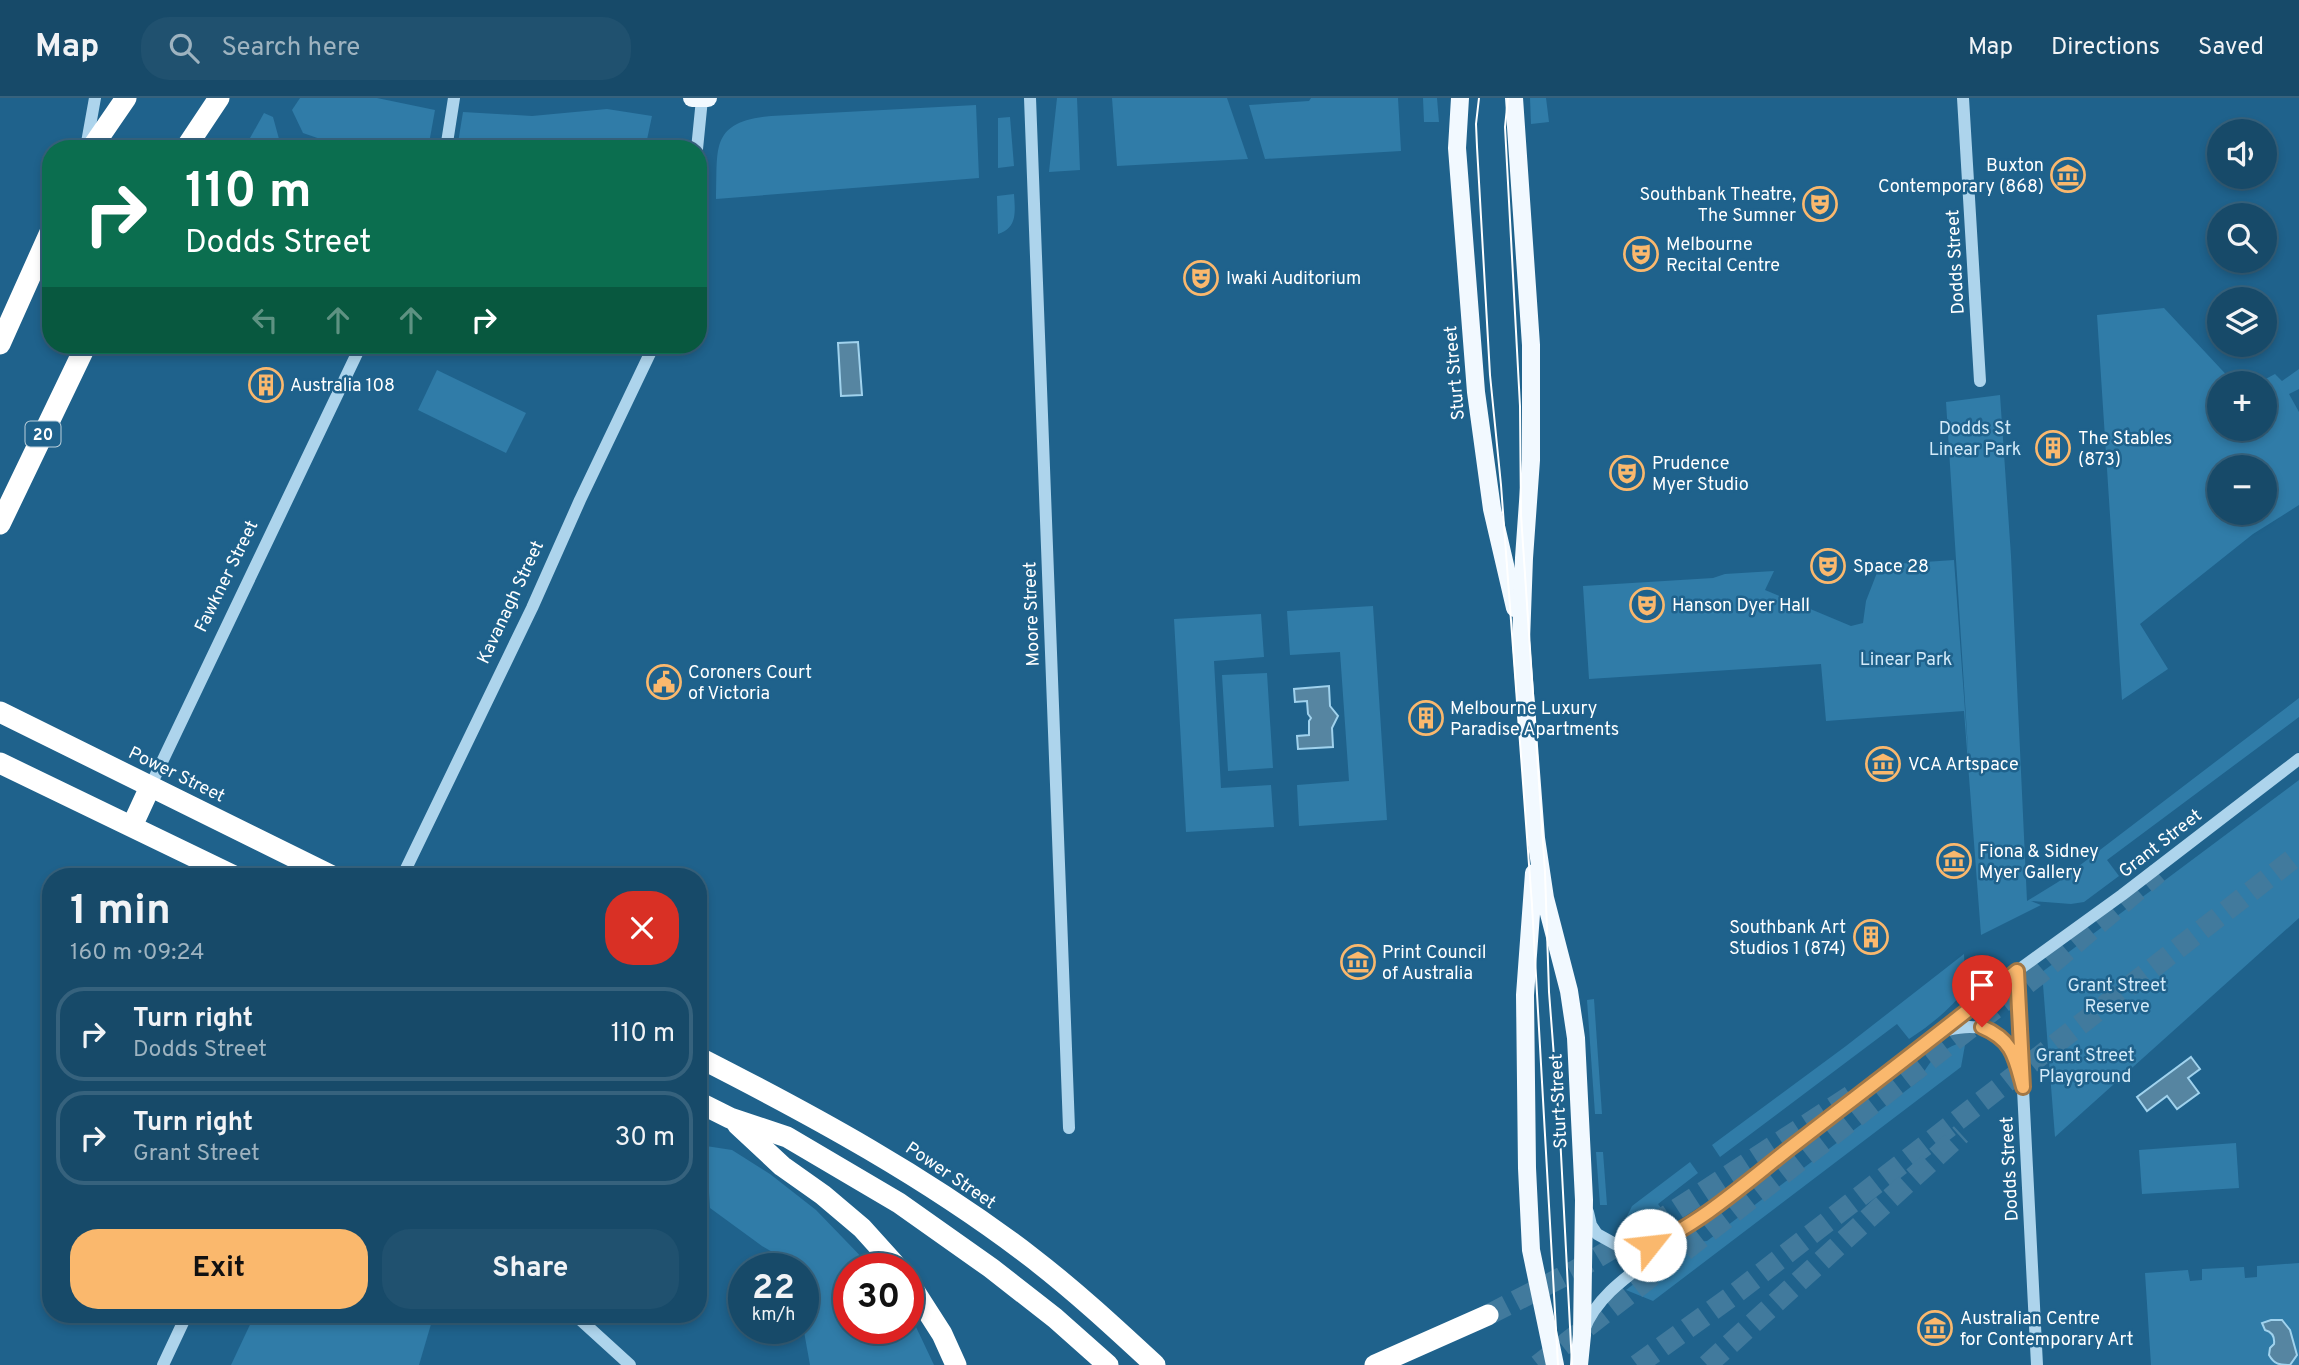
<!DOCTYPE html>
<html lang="en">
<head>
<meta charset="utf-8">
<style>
	body { margin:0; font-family:Overpass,sans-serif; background:#20516f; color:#f1f3f6; height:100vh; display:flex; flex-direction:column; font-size:26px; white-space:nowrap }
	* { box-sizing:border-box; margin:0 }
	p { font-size:23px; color:#9eb3c0 }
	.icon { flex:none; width:38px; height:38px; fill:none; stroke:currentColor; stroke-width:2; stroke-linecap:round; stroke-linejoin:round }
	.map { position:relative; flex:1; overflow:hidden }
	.side { position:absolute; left:42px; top:770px; width:665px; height:455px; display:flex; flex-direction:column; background:#174a69; border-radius:28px; box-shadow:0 4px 10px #0003,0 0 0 2px #36627d }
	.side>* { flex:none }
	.hud { position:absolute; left:42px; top:42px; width:665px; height:214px; border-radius:28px; box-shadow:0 4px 10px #0003,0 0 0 2px #36627d; background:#0b6e4f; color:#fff; overflow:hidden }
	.controls { position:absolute; left:2207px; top:21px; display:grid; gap:14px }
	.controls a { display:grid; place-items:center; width:70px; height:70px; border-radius:50%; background:#174a69; box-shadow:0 4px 10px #0003,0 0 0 2px #36627d; font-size:35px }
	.speed { position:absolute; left:728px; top:1155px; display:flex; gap:14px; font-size:35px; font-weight:700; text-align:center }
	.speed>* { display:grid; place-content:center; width:91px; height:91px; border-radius:50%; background:#174a69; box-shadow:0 4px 10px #0003,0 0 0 2px #36627d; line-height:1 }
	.speed small { font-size:18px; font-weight:400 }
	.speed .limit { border:10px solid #d22; background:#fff; color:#111 }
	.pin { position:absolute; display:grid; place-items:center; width:60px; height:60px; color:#fff; margin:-72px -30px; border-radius:50% 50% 50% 0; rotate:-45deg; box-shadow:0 0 7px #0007 }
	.pin .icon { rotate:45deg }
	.me { position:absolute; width:77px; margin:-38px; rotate:61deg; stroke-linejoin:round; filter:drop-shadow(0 0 5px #0008) }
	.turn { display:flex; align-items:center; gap:24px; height:147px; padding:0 28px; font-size:32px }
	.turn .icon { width:91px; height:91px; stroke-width:2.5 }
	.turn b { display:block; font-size:49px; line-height:60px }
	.lanes { display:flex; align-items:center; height:66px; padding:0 28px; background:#0003; justify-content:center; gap:35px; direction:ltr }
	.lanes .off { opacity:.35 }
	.round { display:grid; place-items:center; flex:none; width:74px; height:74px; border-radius:28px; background:#20516f }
	.head { display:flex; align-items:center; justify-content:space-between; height:119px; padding:0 28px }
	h1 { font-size:42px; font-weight:700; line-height:52px }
	.cta { display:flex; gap:14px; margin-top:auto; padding:14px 28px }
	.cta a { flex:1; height:80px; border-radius:28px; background:#fab86d; color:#111; font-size:28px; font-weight:700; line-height:80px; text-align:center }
	.cta a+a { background:#20516f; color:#f1f3f6 }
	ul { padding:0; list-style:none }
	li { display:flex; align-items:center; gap:21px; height:94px; margin:0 14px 10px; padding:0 14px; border:4px solid #36627d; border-radius:28px }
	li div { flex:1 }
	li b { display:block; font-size:26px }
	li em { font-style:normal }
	header { display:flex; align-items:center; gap:42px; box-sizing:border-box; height:98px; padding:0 35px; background:#174a69; border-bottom:2px solid #36627d }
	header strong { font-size:33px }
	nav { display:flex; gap:38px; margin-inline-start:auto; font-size:24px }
	.search { width:490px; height:63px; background:#20516f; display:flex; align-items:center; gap:18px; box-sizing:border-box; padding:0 24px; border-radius:28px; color:#9eb3c0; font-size:26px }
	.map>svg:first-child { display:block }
	.green { fill:#307ca8; fill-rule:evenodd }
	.water { fill:#5685a1; stroke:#a0d2ed; stroke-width:2 }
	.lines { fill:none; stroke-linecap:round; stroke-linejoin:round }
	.highway-tunnel { stroke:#417a9d; stroke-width:21; stroke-dasharray:21 10; stroke-linecap:butt }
	.minor { stroke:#add4ec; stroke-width:12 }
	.major { stroke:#f2f9ff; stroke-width:18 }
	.highway { stroke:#fff; stroke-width:21 }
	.tram { stroke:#fff; stroke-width:2 }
	.route-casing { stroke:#a27847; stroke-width:18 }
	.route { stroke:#fab86d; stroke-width:12 }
	.labels { text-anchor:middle; stroke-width:5; stroke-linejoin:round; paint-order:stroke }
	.shield { fill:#1f628c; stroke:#bcd0dc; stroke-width:2 }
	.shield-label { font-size:16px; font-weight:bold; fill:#fff }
	.poi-label { font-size:18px; fill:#fff; stroke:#1f628c; text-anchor:start }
	.street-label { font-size:18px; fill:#fff; stroke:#1f628c }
	.park-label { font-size:18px; fill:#d2eaf9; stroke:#1f628c }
</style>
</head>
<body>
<header>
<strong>Map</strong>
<div class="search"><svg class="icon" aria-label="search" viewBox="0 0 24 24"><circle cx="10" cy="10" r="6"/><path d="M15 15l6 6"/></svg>Search here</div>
<nav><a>Map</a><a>Directions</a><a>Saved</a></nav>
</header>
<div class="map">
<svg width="2299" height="1267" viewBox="0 0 2299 1267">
	<rect width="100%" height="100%" fill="#1f628c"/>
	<g class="green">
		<polygon points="300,0 377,0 435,12 428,51 349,51 303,35 292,12"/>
		<polygon points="1057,0 1077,0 1080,72 1049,74"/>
		<polygon points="1112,0 1227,0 1248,61 1117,68"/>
		<polygon points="1311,0 1398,0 1401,53 1265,61 1249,7 1309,3"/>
		<polygon points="1423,0 1437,0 1439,24 1424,24"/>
		<polygon points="1530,0 1546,0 1549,24 1531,26"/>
		<path d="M976,7l3,73 -263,21c2,-51 -7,-77 55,-83z"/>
		<polygon points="607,11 652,18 645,51 457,51 463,14 532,18"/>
		<polygon points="264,15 273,19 279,41 253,50 245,49"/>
		<polygon points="1010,19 1014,68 998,70 998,20"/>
		<path d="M1014,96c1,17 4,34 -16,40l-1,-38z"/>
		<path d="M2164,210l70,75h-15v46h45v-46h-6l17,-9 7,7 17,-12v20l-10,5 10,18v93l-46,29 -113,90 28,45 -46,31 -25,-385zM2219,369h45v46h-45z"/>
		<polygon points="437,272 526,315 506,355 418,312"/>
		<polygon points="2000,297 2011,458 2027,803 2058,784 2299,600 2299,619 2107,762 2119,778 2084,804 2071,806 2031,803 2041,807 1981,837 1964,613 1826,623 1821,566 1589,581 1583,488 1713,480 1725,476 1774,473 1765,492 1851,528 1863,525 1866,503 1880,467 1954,462 1969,667 1946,304"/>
		<polygon points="1373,508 1387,722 1299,728 1297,687 1349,683 1340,554 1290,557 1287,513"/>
		<polygon points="1261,516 1264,559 1214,563 1221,690 1271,687 1274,729 1186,734 1174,521"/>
		<polygon points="1267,575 1273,670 1228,673 1222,577"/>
		<polygon points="2299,682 2299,820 2055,1039 2042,874"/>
		<path d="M1964,856l2,35c-16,20 -35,36 -57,50l-12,-15 -177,133 -8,-12 134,-99z"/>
		<polygon points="1594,901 1602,1016 1595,1016 1587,902"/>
		<path d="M1959,945l6,2 -4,22 -308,234 -27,-11 61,-47 20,-2 213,-161c10,-21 18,-28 39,-37z"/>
		<polygon points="2236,1045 2239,1090 2142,1096 2139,1052"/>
		<polygon points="706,1048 732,1052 770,1076 816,1112 873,1171 849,1171 849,1230 908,1230 908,1212 934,1267 810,1267 803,1228 803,1171 794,1171 793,1166 762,1148 710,1110"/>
		<polygon points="1596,1054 1603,1054 1607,1107 1600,1107"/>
		<path d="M1690,1064l8,11 -40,31 12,15c-12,15 -34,26 -51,14l13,-27z"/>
		<polygon points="2299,1165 2299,1267 2151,1267 2145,1175 2188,1172 2190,1183 2202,1182 2202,1171 2244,1169 2245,1180 2257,1179 2257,1168"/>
		<polygon points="255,1216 434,1216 419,1267 231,1267"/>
	</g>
	<g class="water">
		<polygon points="858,244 862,297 841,298 838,245"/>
		<polygon points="1329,588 1330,608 1338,618 1332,630 1333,649 1298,651 1297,638 1309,637 1309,623 1311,620 1308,616 1307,603 1295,604 1294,591"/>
		<polygon points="2191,959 2200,971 2188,980 2199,995 2177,1011 2167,998 2147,1013 2137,999"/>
		<path d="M2271,1222h11l8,10 7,25 -7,10c-11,0 -16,-1 -21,-10l1,-7 4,-4c1,-8 -2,-12 -9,-14l-3,-7z"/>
	</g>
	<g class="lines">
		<g class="highway-tunnel">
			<polyline points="1488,1217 1576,1172 1657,1124 1858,993"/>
			<polyline points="1538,1267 2042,874 2158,775"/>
			<polyline points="1637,1267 1736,1195 2299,756"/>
			<polyline points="1707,1267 1961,1036"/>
		</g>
		<g class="minor">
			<polyline points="1030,0 1069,1030"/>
			<polyline points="1963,0 1980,283"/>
			<polyline points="86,50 95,0"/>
			<polyline points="446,51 454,0"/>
			<polyline points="697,51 702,1"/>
			<polyline points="150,689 361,247"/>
			<polyline points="402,779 532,510 580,402 654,247"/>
			<polyline points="2017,873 2037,1267"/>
			<path d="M1948,932c36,-9 61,2 70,40"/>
			<polyline points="1588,1114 1591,1127 1597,1136 1615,1146 1637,1149 1664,1142 1714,1108 1943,933 2017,873 2122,797 2299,661"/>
			<polyline points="574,1216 630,1267"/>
			<path d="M1584,1232c15,-41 61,-64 93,-92"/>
			<polyline points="163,1267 187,1216"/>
		</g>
		<g class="major">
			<polyline points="692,0 708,0"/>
			<polyline points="1460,0 1457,50 1476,294 1492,411 1515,510"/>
			<polyline points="1514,0 1531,247 1531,362 1524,460 1521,543 1536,740 1545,800 1569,893 1576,940 1584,1102 1582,1237 1579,1267"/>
			<polyline points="1534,775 1525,897 1527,1070 1531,1152 1555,1267"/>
		</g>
		<g class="highway">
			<polyline points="91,51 126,0"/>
			<polyline points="185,51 219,0"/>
			<polyline points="0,246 51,132"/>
			<polyline points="0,426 86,247"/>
			<polyline points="0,614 334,779"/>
			<polyline points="0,665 236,779"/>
			<polyline points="132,728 150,689"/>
			<path d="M698,959c116,59 230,121 333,200 43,33 84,71 124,108"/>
			<polyline points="698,1004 730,1020 787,1039 899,1105 991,1170 1055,1220 1108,1267"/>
			<polyline points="737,1026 782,1068 823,1097 862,1130 899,1171"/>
			<polyline points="908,1183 942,1236 956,1267"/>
			<polyline points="1375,1267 1488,1217"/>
		</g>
		<g class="tram">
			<polyline points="1479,0 1476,26 1477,49 1490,277 1501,387 1532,807 1558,1267"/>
			<polyline points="1508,0 1505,29 1520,308 1521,417 1545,774 1549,894 1560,1037 1572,1267"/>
		</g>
	</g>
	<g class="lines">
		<g class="route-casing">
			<path id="route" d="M1650,1147c48,-19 99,-65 140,-97 76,-59 152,-116 227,-177l6,116c-8,-30 -10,-47 -41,-60"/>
		</g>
		<use href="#route" class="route"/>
	</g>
	<defs>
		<g id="museum-ring" transform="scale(1.75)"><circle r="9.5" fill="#1f628c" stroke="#fab86d" stroke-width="1.5"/><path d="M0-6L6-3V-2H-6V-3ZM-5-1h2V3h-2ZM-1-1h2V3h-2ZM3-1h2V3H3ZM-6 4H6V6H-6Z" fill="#fab86d"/></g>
		<g id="theatre-ring" transform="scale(1.75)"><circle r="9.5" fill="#1f628c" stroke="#fab86d" stroke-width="1.5"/><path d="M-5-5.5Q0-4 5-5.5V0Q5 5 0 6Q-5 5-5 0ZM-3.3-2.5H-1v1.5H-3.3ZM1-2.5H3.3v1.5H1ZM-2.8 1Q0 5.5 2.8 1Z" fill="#fab86d"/></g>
		<g id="building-ring" transform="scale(1.75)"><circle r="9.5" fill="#1f628c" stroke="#fab86d" stroke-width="1.5"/><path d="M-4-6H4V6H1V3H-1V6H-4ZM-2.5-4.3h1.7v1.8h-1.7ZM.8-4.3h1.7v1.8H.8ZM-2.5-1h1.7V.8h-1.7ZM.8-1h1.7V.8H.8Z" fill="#fab86d"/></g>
		<g id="civic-ring" transform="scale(1.75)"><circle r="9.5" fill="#1f628c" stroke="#fab86d" stroke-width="1.5"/><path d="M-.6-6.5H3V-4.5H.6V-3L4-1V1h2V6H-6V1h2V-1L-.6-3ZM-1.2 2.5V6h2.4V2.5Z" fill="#fab86d"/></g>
	</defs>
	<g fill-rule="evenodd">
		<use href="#museum-ring" x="2068" y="77"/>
		<use href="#theatre-ring" x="1820" y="106"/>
		<use href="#theatre-ring" x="1641" y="156"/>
		<use href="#theatre-ring" x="1201" y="180"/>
		<use href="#building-ring" x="266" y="287"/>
		<use href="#building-ring" x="2053" y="350"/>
		<use href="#theatre-ring" x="1627" y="375"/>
		<use href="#theatre-ring" x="1828" y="468"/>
		<use href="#theatre-ring" x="1647" y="507"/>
		<use href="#civic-ring" x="664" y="584"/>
		<use href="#building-ring" x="1426" y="620"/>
		<use href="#museum-ring" x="1883" y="666"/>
		<use href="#museum-ring" x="1954" y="763"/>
		<use href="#building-ring" x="1871" y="839"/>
		<use href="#museum-ring" x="1358" y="864"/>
		<use href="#museum-ring" x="1935" y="1230"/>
	</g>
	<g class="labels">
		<rect class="shield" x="25.5" y="323.5" width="35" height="25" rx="5"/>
		<g class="shield-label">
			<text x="43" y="342">20</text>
		</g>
		<g class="poi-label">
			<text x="2044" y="73" text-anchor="end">Buxton<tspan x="2044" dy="21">Contemporary (868)</tspan></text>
			<text x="1796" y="102" text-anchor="end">Southbank Theatre,<tspan x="1796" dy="21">The Sumner</tspan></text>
			<text x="1666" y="152">Melbourne<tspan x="1666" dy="21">Recital Centre</tspan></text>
			<text x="1226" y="186">Iwaki Auditorium</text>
			<text x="290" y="293">Australia 108</text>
			<text x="2078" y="346">The Stables<tspan x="2078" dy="21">(873)</tspan></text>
			<text x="1652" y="371">Prudence<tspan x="1652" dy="21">Myer Studio</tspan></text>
			<text x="1853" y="474">Space 28</text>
			<text x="1672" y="513">Hanson Dyer Hall</text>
			<text x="688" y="580">Coroners Court<tspan x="688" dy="21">of Victoria</tspan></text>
			<text x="1450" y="616">Melbourne Luxury<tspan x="1450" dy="21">Paradise Apartments</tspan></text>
			<text x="1908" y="672">VCA Artspace</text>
			<text x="1979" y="759">Fiona &amp; Sidney<tspan x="1979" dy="21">Myer Gallery</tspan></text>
			<text x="1846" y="835" text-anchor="end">Southbank Art<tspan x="1846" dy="21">Studios 1 (874)</tspan></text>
			<text x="1382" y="860">Print Council<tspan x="1382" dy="21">of Australia</tspan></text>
			<text x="1960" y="1226">Australian Centre<tspan x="1960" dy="21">for Contemporary Art</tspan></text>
		</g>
		<g class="street-label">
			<text transform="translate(1955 164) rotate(-93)" y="6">Dodds Street</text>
			<text transform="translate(1454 275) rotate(-95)" y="6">Sturt Street</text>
			<text transform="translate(226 478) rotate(-64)" y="6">Fawkner Street</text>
			<text transform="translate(510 504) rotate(-65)" y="6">Kavanagh Street</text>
			<text transform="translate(1031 516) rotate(-92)" y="6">Moore Street</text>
			<text transform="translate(177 676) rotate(26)" y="6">Power Street</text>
			<text transform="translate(2160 745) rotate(-38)" y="6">Grant Street</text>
			<text transform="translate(1558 1003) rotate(-93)" y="6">Sturt Street</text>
			<text transform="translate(2009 1071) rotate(-93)" y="6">Dodds Street</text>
			<text transform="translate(951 1077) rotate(34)" y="6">Power Street</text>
		</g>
		<g class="park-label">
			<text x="1975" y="336">Dodds St<tspan x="1975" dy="21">Linear Park</tspan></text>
			<text x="1906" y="567">Linear Park</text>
			<text x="2117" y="893">Grant Street<tspan x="2117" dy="21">Reserve</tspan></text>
			<text x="2085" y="963">Grant Street<tspan x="2085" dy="21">Playground</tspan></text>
		</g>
	</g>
</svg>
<div class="controls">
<a><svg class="icon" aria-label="sound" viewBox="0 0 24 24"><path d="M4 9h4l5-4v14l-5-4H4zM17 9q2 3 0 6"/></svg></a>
<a><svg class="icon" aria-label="search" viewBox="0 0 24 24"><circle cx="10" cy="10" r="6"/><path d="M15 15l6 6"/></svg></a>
<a><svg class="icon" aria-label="layers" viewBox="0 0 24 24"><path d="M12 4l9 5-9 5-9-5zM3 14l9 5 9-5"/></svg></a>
<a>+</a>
<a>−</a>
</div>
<div class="speed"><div>22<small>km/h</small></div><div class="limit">30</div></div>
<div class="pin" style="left:1982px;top:929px;background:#d93025"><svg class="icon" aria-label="arrive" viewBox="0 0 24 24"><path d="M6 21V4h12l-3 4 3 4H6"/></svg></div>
<svg class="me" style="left:1650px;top:1147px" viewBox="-20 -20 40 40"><circle r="19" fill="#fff"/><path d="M0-13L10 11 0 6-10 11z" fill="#fab86d"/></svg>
<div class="hud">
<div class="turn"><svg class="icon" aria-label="right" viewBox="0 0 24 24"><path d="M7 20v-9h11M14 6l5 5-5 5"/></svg><div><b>110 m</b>Dodds Street</div></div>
<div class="lanes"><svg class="icon off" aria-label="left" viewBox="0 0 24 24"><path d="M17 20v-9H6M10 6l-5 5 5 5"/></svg><svg class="icon off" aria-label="ahead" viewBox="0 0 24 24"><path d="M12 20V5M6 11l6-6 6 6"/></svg><svg class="icon off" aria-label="ahead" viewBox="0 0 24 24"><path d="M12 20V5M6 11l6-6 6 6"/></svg><svg class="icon" aria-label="right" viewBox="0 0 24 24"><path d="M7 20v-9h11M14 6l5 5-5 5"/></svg></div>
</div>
<section class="side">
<div class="head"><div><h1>1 min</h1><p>160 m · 09:24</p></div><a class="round" style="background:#d93025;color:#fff"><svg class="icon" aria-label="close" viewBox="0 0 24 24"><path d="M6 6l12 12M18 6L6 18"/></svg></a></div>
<ul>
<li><svg class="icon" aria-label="right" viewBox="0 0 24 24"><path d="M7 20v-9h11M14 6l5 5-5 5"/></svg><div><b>Turn right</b><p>Dodds Street</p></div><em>110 m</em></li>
<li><svg class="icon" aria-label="right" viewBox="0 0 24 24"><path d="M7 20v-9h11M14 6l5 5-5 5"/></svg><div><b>Turn right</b><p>Grant Street</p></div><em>30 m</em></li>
</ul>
<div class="cta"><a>Exit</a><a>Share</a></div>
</section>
</div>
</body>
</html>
